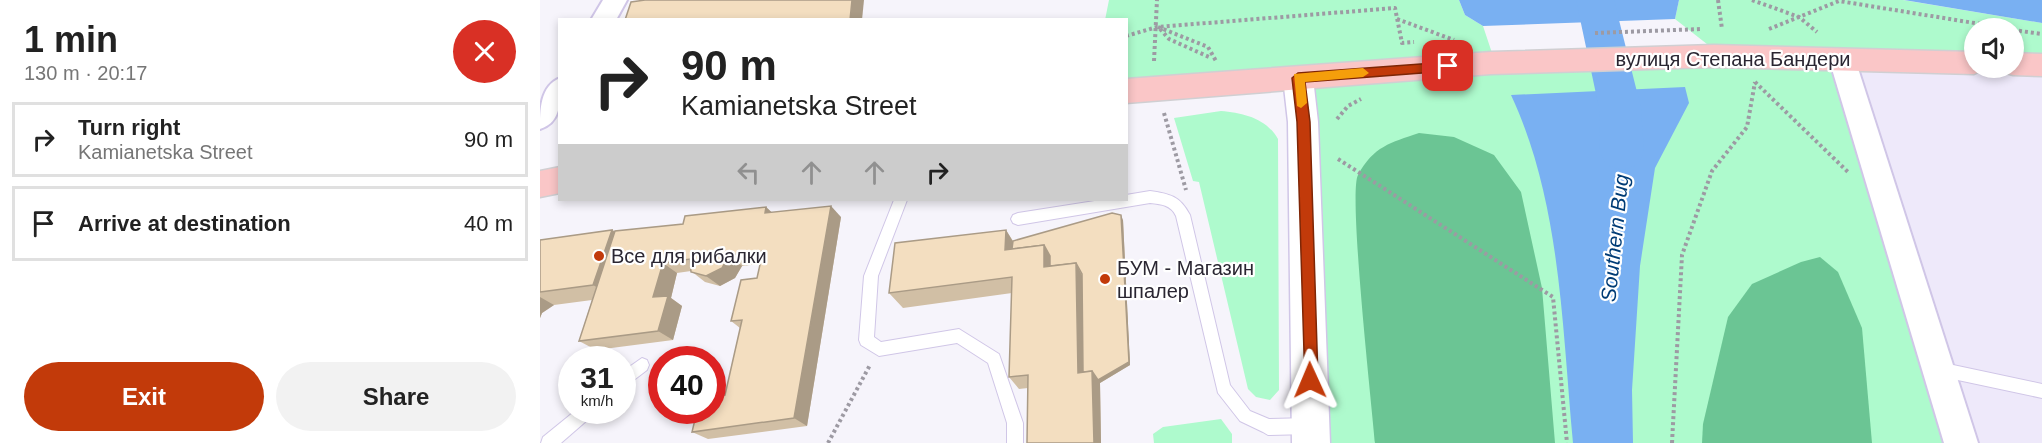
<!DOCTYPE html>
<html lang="en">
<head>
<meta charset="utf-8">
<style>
	body { margin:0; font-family:Helvetica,sans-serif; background:#f2f2f2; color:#222; height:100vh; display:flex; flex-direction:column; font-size:22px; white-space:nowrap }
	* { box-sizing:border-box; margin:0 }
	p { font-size:20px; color:#767676 }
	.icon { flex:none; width:33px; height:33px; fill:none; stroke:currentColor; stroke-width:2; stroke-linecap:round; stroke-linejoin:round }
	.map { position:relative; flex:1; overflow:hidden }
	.drawer { display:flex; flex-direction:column; background:#fff; width:540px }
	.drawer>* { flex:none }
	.hud { position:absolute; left:18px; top:18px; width:570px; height:183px; border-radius:0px; box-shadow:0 3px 9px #0003; background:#fff; color:#222; overflow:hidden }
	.buttons { position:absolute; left:1424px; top:18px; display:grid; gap:12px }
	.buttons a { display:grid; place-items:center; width:60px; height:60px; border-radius:50%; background:#fff; box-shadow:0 3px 9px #0003; font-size:30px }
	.speed { position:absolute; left:18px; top:346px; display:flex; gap:12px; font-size:30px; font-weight:700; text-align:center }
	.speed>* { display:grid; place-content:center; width:78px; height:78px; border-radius:50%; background:#fff; box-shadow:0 3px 9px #0003; line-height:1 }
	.speed small { font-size:15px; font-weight:400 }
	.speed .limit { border:9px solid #d22; background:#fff; color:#111 }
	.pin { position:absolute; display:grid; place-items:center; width:51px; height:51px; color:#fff; margin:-26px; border-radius:12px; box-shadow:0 3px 9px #0006 }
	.me { position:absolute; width:66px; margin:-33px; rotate:359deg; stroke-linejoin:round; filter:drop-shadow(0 0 4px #0008) }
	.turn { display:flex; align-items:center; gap:21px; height:126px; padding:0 24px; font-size:27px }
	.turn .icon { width:78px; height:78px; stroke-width:2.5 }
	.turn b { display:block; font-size:42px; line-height:51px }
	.lanes { display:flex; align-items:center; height:57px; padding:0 24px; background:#0003; justify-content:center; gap:30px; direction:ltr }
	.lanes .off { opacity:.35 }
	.round { display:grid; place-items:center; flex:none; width:63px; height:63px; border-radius:32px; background:#f2f2f2 }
	.headline { display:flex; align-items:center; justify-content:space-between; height:102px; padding:0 24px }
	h1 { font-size:36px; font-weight:700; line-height:45px }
	.cta { display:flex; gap:12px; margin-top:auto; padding:12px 24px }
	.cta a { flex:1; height:69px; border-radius:36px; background:#c23a0a; color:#fff; font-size:24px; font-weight:700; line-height:69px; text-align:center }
	.cta a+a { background:#f2f2f2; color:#222 }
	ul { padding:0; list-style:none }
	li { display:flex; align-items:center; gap:18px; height:75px; margin:0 12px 9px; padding:0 12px; border:3px solid #e0e0e0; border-radius:0px }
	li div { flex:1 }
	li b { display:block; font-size:22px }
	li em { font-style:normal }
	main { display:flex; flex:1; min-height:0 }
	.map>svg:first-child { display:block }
	.built { fill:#eee9fa }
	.green { fill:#aefacd }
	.forest { fill:#6bc594 }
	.water { fill:#79b0f2 }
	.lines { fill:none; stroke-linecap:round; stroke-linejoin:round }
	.river { fill:#79b0f2; fill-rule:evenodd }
	.lane-casing { stroke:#d0c6e7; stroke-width:2 }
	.street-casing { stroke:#d0c6e7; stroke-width:4 }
	.secondary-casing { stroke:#d0c6e7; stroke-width:3 }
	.primary-casing { stroke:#d0cfd2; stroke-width:3 }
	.path { stroke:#9d9aa3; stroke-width:4; stroke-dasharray:3 3; stroke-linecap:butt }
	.lane { fill:#fff; fill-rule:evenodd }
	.street { fill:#fff; fill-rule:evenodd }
	.secondary { fill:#fff; fill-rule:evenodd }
	.primary { fill:#fac6c7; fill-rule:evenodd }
	.wall { fill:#d1bfa5 }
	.shaded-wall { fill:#aa9b86 }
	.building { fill:#f3dec0; stroke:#aa9b86; stroke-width:1.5 }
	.route { fill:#c23a0a; stroke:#7e2606; stroke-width:1.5 }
	.slow { fill:#f59e0b }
	.poi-dot { fill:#c23a0a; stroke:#fff; stroke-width:2 }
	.labels { text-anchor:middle; stroke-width:4.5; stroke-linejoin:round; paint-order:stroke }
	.street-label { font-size:20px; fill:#2a2632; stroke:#fff }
	.poi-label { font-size:20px; fill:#2a2632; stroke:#fff; text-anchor:start }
	.water-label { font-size:21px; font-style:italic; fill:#003c76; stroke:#fff }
</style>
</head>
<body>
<main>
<section class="drawer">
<div class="headline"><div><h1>1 min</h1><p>130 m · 20:17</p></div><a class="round" style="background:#d93025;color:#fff"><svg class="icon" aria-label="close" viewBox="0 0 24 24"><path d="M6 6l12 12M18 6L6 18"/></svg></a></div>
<ul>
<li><svg class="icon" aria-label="right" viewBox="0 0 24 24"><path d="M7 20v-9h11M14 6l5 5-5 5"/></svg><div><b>Turn right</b><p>Kamianetska Street</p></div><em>90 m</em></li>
<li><svg class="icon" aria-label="arrive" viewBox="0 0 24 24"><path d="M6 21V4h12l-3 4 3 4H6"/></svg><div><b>Arrive at destination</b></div><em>40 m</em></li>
</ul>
<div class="cta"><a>Exit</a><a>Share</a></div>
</section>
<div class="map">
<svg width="1502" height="443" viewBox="0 0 1502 443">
	<rect width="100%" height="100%" fill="#f6f4fb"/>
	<polygon class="built" points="1314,68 1502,73 1502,443 1432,443"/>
	<g class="green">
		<polygon points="569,0 919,0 925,15 943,26 952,53 587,80 586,20 565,20"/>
		<polygon points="1139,0 1363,0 1502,23 1502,57 1473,57 1473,28 1434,28 1434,55 1172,48 1135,19"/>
		<polygon points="1177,64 1294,67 1406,443 784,443 770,85 953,71"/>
		<path d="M681,111c22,2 45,7 57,28l1,251 -9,10 -14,-3 -8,-8 -49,-207 -6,-1 -19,-63z"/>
		<polygon points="681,419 692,434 692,443 614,443 613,434 623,427"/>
	</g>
	<g class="forest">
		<path d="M879,133l35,4 40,18 27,37 21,96 13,155h-180c-3,-37 -27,-250 -17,-268 16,-29 32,-32 61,-42z"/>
		<polygon points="1280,257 1298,272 1322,328 1332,443 1162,443 1163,424 1188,317 1212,284 1261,262"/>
	</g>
	<g class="water">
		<polygon points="919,0 1139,0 1135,19 943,26 925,15"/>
		<polygon points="1364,0 1502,0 1502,23"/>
		<path d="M1145,87l4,16 -34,65 -15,98 -8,124 1,53h-60c-11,-116 -12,-241 -62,-348z"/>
	</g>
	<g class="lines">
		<polygon class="river" points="1036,0 1074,0 1101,108 1104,152 1098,165 1082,170 1066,165 1060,152 1059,108"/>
		<g class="lane-casing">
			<g id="lane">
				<path d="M610,191c20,3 30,5 40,24l40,170 20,26 19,8 40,-1 5,3 3,5 -3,5 -5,3 -41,1 -5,-3 -23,-11 -22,-28 -42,-177c-5,-11 -15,-12 -26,-13l-132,22 -5,-2 -2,-4 2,-4 5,-2 83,-13h25v-5z"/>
				<polygon points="354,200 367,200 338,276 334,337 341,342 419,329 459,354 483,423 483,443 467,443 467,423 448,363 417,343 339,356 321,345 319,340 324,276"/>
				<polygon points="102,358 107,360 109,365 107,370 82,389 82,372"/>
				<polygon points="1399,362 1502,384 1502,398 1399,376 1394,374 1392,369 1394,364"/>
				<polygon points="35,411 55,411 52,416 21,443 1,443 3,437"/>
			</g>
		</g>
		<g class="street-casing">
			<g id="street">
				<polygon points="63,0 87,0 76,20 51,20"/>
				<polygon points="1302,50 1311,52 1315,59 1438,443 1404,443 1289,59 1293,52"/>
				<path d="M20,78c0,20 3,44 -20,51 0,-19 0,-43 20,-51z"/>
			</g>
		</g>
		<g class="secondary-casing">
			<polygon id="secondary" points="758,67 768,70 773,78 778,122 790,443 752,443 748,122 743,78 748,70"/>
		</g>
		<g class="primary-casing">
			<g id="primary">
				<polygon points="1174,45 1434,52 1434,68 1446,68 1434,74 1174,67 951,74 586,103 586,79 951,52"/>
				<polygon points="1473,53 1502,54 1502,76 1473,75 1463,72 1460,68 1473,68"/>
				<polygon points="20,167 20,193 0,197 0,171"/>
			</g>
		</g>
		<g class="path">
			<polyline points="1178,0 1182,29"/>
			<polyline points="1212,0 1259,17 1277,32"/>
			<polyline points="857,19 914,40"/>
			<polyline points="618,27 668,47 676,61"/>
			<polyline points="620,29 629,39 669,57"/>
			<polyline points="1229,29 1299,1 1465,28"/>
			<polyline points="1473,30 1502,34"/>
			<polyline points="1055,33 1162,29"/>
			<polyline points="586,36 617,27 855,8 862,43 874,42"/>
			<polyline points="614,61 617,0"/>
			<polyline points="1215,82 1309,173"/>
			<polyline points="624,113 646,190"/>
			<polyline points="797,119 808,106 821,99"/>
			<polyline points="798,159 1013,297 1027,443"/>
			<polyline points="288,443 330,365"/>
			<polyline points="1132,443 1142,255 1172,171 1207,127 1215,82"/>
		</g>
		<use href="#lane" class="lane"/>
		<use href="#street" class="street"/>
		<use href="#secondary" class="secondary"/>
		<use href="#primary" class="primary"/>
	</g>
	<g class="wall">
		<polygon points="226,207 232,213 301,217 267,426 168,439 152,432 185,395 200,328 191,321 217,278 220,264 202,266 195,278 180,286 165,282 151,271 137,273 131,298 142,306 133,340 56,350 39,341 52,300 14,305 2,313 0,318 0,240 72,230 75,231 143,224"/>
		<polygon points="583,220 590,365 560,383 561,443 488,388 479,389 469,377 472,293 363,308 349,293 466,230 473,241"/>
	</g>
	<g class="shaded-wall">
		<polygon points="312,0 324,0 322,20 310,20"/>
		<polygon points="291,206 301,217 267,426 254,418"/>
		<polygon points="226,207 238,218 225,213"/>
		<polygon points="581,215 583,220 590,365 560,383 561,443 554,443 552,371"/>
		<polygon points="72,230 90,242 73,297 53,285"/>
		<polygon points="466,230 475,245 475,261 465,250"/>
		<polygon points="504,245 512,260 512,278 504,267"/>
		<polygon points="189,255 202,266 195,278 180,286 166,276"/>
		<polygon points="123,263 137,273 131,298 142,306 133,340 118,331 113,297"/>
		<polygon points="536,263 543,278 545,381 538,373"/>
		<polygon points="0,297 14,305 2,313 0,318"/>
	</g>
	<g class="building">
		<polygon points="105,0 312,0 310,20 85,20 91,2"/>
		<polygon points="291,206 254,418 152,432 157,411 172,411 172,397 185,395 202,320 191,321 201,280 217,278 223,251 189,255 182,268 166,276 151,272 150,259 123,263 113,297 128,296 118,331 39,341 75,231 143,224 145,216 226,207 225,213"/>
		<polygon points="572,213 581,215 589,362 558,380 552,371 543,372 542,274 536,263 510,266 510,256 504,245 472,249 473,241"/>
		<polygon points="72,230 53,285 0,292 0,240"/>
		<polygon points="466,230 465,250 504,245 504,267 536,263 538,373 552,371 554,443 487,443 488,375 469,377 472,277 349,293 355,243"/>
	</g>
	<polygon class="route" points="908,62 914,66 908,71 765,82 770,122 778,380 775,385 770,387 765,385 757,122 752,78 758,73"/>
	<polygon class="slow" points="823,68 829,73 823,77 765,82 767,103 761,108 757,106 754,74"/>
	<g class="poi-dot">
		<circle cx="59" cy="256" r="6"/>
		<circle cx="565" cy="279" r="6"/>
	</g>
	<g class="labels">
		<g class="street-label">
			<text x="1193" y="66">вулиця Степана Бандери</text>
		</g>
		<g class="poi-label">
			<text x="71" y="263">Все для рибалки</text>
			<text x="577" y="275">БУМ - Магазин<tspan x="577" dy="23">шпалер</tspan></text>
		</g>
		<g class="water-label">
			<text transform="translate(1075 238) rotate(-84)" y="7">Southern Bug</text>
		</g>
	</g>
</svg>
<div class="buttons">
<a><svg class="icon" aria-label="sound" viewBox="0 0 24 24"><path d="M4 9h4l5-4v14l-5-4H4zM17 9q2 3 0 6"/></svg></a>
</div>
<div class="speed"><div>31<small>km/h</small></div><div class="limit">40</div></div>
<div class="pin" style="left:908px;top:66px;background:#d93025"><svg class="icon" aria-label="arrive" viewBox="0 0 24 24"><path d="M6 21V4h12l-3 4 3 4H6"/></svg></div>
<svg class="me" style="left:770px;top:380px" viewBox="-20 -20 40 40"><path d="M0-17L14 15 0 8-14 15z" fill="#c23a0a" stroke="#fff" stroke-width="4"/></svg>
<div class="hud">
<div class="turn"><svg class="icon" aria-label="right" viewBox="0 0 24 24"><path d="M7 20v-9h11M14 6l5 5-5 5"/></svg><div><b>90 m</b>Kamianetska Street</div></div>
<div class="lanes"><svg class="icon off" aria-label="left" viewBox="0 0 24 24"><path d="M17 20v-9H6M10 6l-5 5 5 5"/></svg><svg class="icon off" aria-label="ahead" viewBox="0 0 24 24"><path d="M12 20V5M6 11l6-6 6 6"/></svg><svg class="icon off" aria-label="ahead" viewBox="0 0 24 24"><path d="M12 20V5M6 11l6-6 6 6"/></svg><svg class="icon" aria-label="right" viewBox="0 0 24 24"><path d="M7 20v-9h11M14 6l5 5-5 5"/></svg></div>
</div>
</div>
</main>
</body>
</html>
